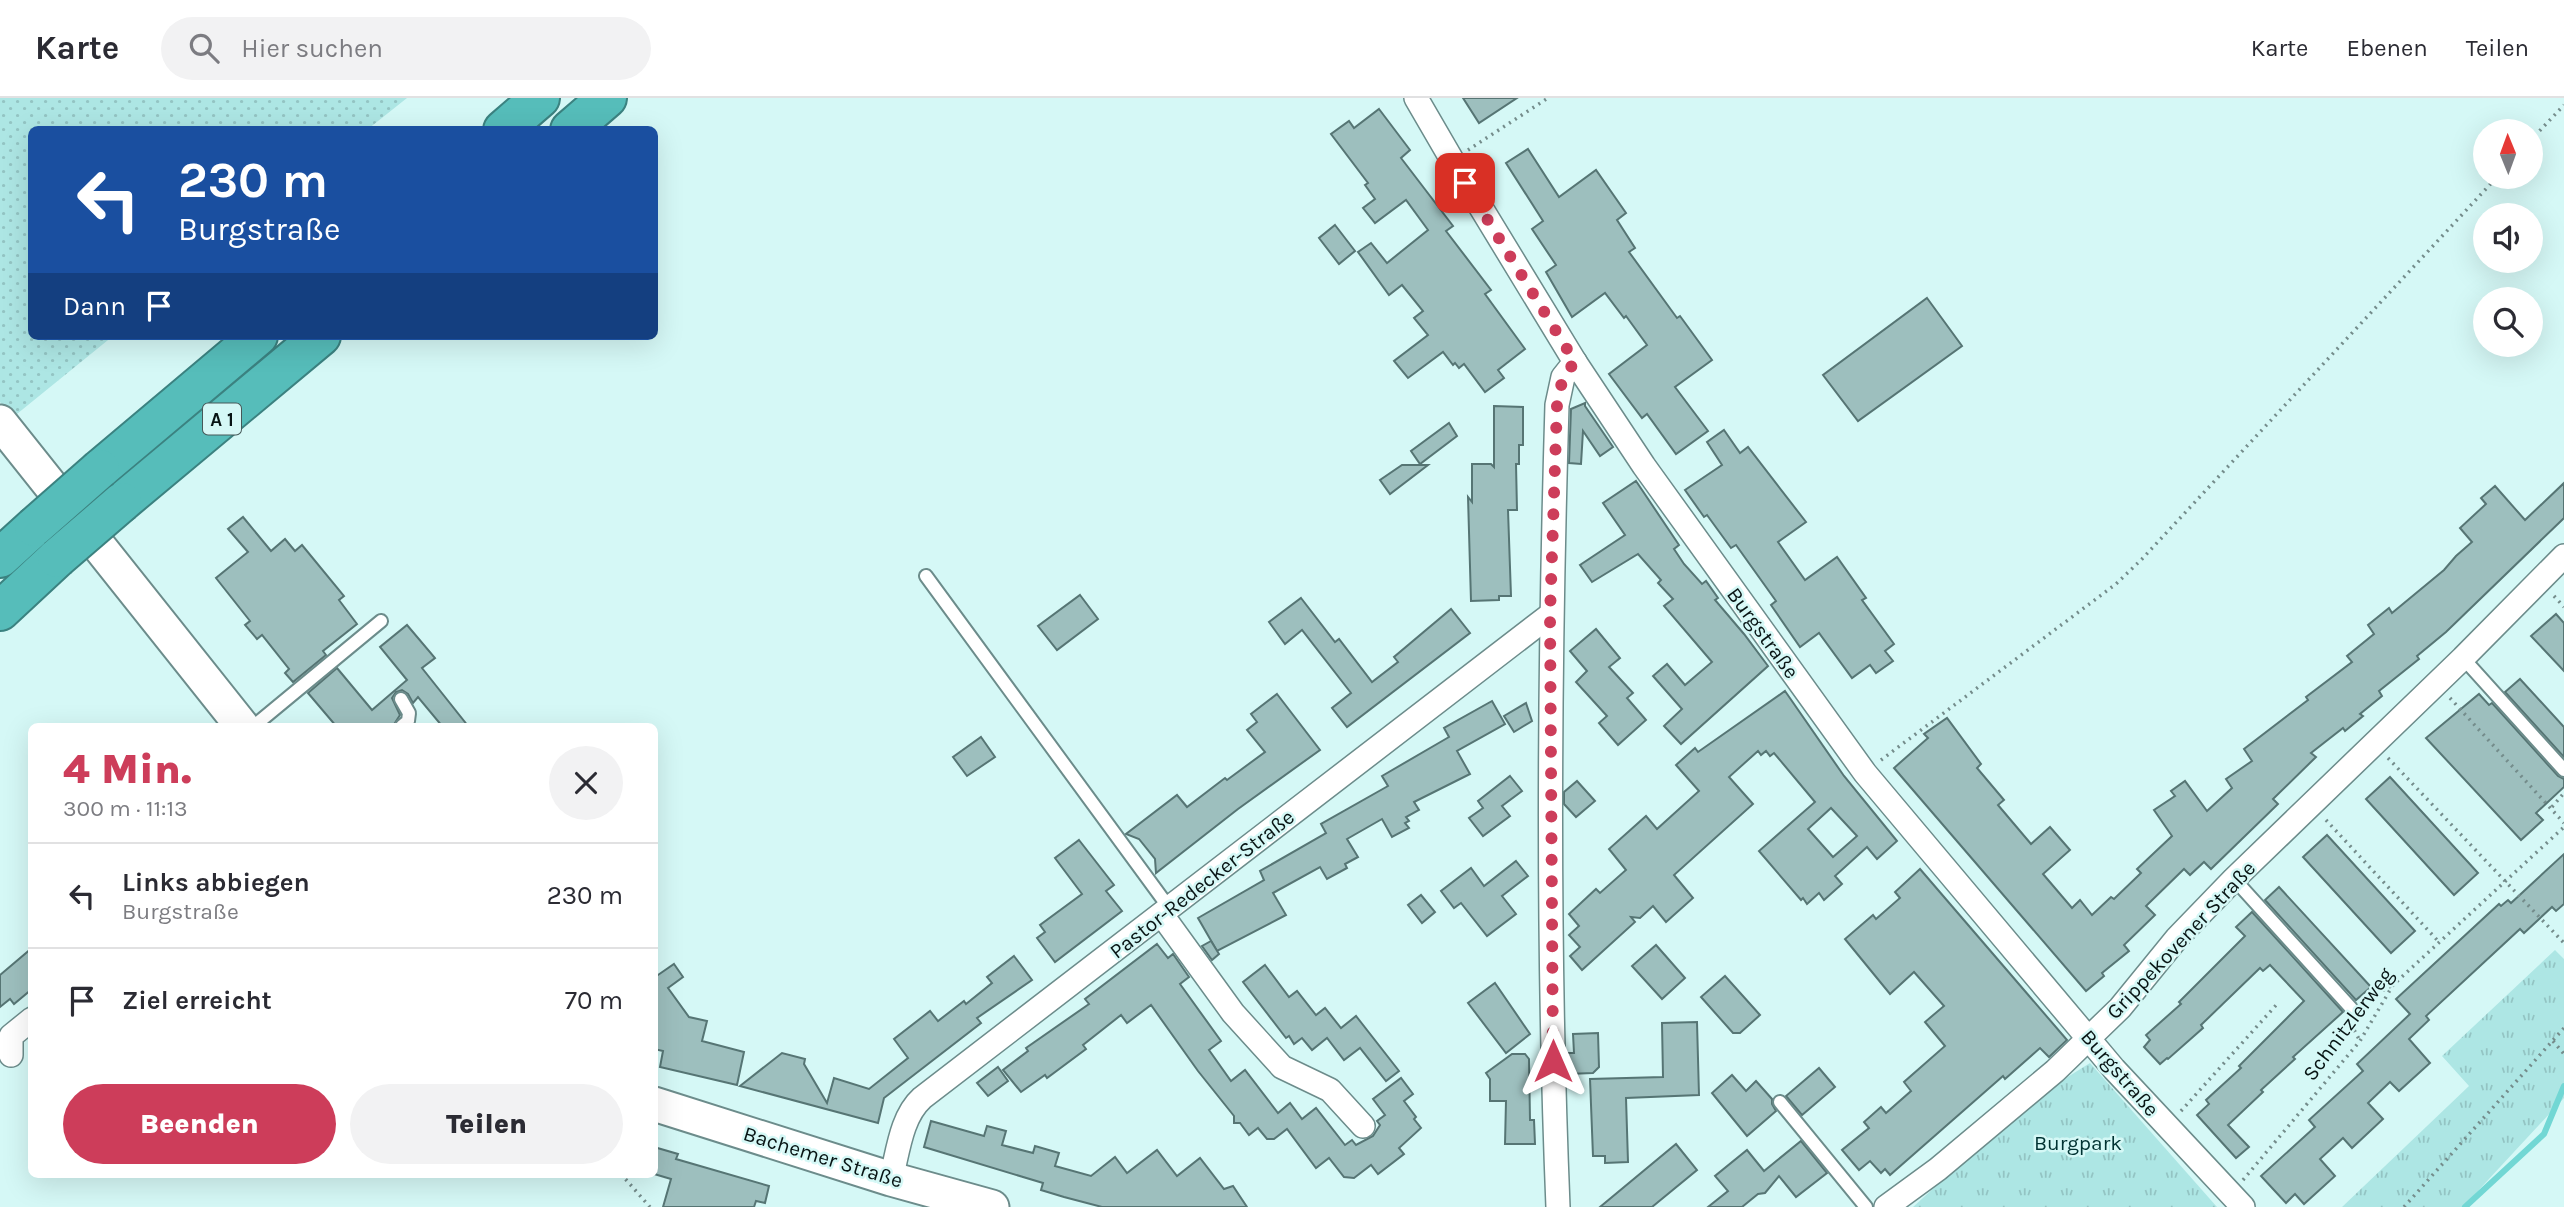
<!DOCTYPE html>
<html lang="de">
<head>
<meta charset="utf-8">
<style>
	body { margin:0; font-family:Karla,sans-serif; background:#f2f2f3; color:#2b2b33; height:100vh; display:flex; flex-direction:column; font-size:26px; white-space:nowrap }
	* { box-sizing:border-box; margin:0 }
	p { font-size:23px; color:#7c7c81 }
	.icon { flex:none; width:38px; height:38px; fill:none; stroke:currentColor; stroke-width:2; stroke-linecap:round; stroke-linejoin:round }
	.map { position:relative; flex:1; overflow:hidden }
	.sheet { position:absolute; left:28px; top:625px; width:630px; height:455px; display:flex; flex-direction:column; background:#fff; border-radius:10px; box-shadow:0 7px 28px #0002 }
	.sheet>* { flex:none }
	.top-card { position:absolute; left:28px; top:28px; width:630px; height:214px; border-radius:10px; box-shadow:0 7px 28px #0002; background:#1a4fa0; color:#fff; overflow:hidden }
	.needle { width:46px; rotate:359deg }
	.controls { position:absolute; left:2473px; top:21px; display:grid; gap:14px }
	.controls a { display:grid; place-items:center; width:70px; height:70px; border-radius:50%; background:#fff; box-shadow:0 7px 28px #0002; font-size:35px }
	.pin { position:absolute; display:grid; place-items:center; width:60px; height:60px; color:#fff; margin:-30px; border-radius:14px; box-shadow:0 4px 10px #0006 }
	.me { position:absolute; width:77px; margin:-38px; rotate:0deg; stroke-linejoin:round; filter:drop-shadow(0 0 5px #0008) }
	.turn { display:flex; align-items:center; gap:24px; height:147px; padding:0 35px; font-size:32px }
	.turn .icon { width:91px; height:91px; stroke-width:2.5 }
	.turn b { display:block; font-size:49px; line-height:60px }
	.then { display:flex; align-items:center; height:66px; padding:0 35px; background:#0003; gap:14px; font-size:26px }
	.round { display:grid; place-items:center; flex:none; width:74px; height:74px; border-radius:37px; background:#f2f2f3 }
	.overview { display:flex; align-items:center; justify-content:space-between; height:119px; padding:0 35px }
	h1 { font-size:42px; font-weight:800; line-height:52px; color:#cd3d5a }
	.button { display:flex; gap:14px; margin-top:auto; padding:14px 35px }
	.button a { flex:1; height:80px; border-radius:42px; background:#cd3d5a; color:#fff; font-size:28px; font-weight:800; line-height:80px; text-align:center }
	.button a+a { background:#f2f2f3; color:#2b2b33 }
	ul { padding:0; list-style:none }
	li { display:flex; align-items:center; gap:21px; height:105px; padding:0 35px; border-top:2px solid #e1e1e2 }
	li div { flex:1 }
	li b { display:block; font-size:26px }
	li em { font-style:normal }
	header { display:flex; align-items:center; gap:42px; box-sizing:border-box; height:98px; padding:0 35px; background:#fff; border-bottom:2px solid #e1e1e2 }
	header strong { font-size:33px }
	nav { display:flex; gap:38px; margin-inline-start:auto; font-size:24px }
	.search { width:490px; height:63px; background:#f2f2f3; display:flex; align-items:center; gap:18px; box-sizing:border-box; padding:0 24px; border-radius:38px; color:#7c7c81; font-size:26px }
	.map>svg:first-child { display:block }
	.grass { fill:url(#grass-dots) }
	.park { fill:url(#park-tufts) }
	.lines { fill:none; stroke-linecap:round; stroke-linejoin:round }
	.stream { stroke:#72d7d4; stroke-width:6 }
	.building { fill:#9dbfbe; stroke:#567574; stroke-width:2; fill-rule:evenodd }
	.lane-casing { stroke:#6c8c8b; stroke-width:16 }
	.street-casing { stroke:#6c8c8b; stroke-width:26 }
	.secondary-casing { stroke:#6c8c8b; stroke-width:37 }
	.highway-casing { stroke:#3b8280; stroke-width:42 }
	.path { stroke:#748c8b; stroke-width:3.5; stroke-dasharray:2 5; stroke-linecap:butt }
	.lane { stroke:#fff; stroke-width:12 }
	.street { stroke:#fff; stroke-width:23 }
	.secondary { stroke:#fff; stroke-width:33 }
	.highway { stroke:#56bdba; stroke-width:38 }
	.highway-bridge-casing { stroke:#3b8280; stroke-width:42; stroke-linecap:butt }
	.highway-bridge { stroke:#56bdba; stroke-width:38 }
	.route { stroke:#cd3d5a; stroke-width:12; stroke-dasharray:0 21.6 }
	.labels { text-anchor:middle; stroke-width:5; stroke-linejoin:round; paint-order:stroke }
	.shield { fill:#d5f8f6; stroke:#465858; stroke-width:2 }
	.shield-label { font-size:19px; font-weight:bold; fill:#081414 }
	.street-label { font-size:21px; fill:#081414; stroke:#d5f8f6 }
	.park-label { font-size:21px; fill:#003232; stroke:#d5f8f6 }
</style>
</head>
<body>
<header>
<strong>Karte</strong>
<div class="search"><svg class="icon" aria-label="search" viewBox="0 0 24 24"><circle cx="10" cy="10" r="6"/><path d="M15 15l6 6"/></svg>Hier suchen</div>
<nav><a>Karte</a><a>Ebenen</a><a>Teilen</a></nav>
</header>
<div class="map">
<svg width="2564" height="1109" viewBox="0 0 2564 1109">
	<defs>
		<pattern id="grass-dots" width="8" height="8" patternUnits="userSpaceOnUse" patternTransform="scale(1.75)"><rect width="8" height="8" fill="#ade6e4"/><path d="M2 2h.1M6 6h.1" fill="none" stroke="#93c4c3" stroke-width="1.8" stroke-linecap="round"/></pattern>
		<pattern id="park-tufts" width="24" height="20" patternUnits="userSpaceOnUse" patternTransform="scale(1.75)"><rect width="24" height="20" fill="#ade6e4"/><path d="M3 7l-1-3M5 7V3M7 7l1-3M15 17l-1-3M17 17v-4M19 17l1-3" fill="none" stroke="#93c4c3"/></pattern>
	</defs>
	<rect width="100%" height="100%" fill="#d5f8f6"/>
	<polygon class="grass" points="0,0 407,0 368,31 32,32 32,238 113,238 12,320 0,304"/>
	<g class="park">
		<polygon points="2555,852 2564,861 2564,1000 2463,1109 2342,1109 2469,988 2442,958"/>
		<polygon points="2090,965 2217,1109 1913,1109 2029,1003"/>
	</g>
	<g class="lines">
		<polyline class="stream" points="2465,1109 2544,1036 2564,988"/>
	</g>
	<g class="building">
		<polygon points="1463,0 1517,0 1479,25"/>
		<polygon points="1379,11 1410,52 1401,60 1453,128 1446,133 1491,192 1485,196 1525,251 1498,272 1504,280 1485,294 1464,266 1459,270 1455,265 1453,267 1443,254 1408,280 1394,263 1428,237 1414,220 1423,213 1402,187 1389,197 1358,154 1371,145 1387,165 1428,132 1406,102 1375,125 1363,110 1375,101 1365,87 1368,85 1331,36 1349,23 1354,30"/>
		<polygon points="1528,51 1559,99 1596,72 1626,115 1617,122 1635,150 1629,154 1677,220 1680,218 1712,262 1675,289 1708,333 1676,356 1647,316 1642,320 1609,276 1647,247 1626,218 1624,220 1605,195 1572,219 1546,174 1556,167 1532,131 1543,123 1506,65"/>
		<polygon points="1335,127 1355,153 1339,166 1319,140"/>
		<polygon points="1927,200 1962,248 1858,323 1823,277"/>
		<polygon points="1585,305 1585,308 1613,349 1600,358 1583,333 1581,366 1569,365 1571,311"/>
		<polygon points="1494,308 1523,309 1523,347 1519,347 1519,366 1516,366 1517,412 1508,412 1511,498 1499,498 1499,502 1471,503 1468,399 1472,404 1472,366 1491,366 1494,369"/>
		<polygon points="1449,325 1457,338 1420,366 1411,353"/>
		<polygon points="1724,332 1740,355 1748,349 1806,424 1778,444 1805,482 1837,459 1866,500 1862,502 1894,546 1885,553 1893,563 1876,575 1870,567 1852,580 1819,535 1800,549 1771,507 1776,503 1736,447 1731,450 1707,417 1704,419 1685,392 1722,367 1707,344"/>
		<polygon points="1402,367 1428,367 1390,396 1380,382"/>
		<polygon points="1636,383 1679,447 1674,451 1684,466 1702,486 1706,483 1718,500 1715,502 1744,536 1768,568 1681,646 1664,628 1682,611 1653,578 1667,566 1685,587 1712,564 1664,508 1673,501 1658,485 1661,482 1638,456 1592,484 1580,467 1625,437 1603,405"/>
		<polygon points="2564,385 2564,420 2446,534 2417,558 2419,561 2379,593 2382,598 2360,616 2363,618 2345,633 2343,630 2311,655 2316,659 2273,701 2278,706 2211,771 2204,764 2190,777 2184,771 2146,808 2155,817 2124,847 2129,853 2102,875 2104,878 2086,893 1894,670 1928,640 1924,636 1947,620 1981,666 1977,670 2004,702 1998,707 2031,746 2050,729 2070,752 2043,776 2072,810 2080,802 2092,817 2111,799 2114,801 2141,775 2137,771 2172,738 2154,712 2175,698 2171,693 2185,683 2207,713 2232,690 2226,681 2252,663 2244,651 2308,602 2306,599 2352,564 2347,558 2374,536 2368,527 2389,510 2392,515 2444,472 2456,458 2472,444 2460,430 2486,406 2481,400 2495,388 2525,422"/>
		<polygon points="243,419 271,453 285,441 295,453 302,447 344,498 339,502 357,526 323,553 326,557 293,584 285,575 289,571 262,537 257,541 245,527 250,523 216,480 248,454 228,431"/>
		<polygon points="1080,497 1098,521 1057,552 1038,528"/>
		<polygon points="1301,500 1335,544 1339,541 1372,584 1398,564 1394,559 1451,511 1470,535 1347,629 1332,610 1351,595 1302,532 1285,546 1269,524"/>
		<polygon points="2556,516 2564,525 2564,573 2531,538"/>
		<polygon points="407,527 435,560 422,570 468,628 442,628 418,599 413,605 408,596 402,592 396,594 392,600 400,617 393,628 336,628 308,595 337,570 372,612 407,582 380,549"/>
		<polygon points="1596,531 1620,560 1609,569 1633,595 1627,600 1646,622 1618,647 1599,625 1607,618 1576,584 1587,573 1570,553"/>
		<polygon points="2520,581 2564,629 2564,659 2505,594"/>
		<path d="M1785,593l59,85 53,65 -20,18 -10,-12 -32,29 7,8 -18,16 -5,-7 -12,11 -4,-6 -2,2 -42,-49 56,-49 -41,-49 -4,3 -4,-5 -5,4 -3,-4 -29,26 24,27 -79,71 19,23 -27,24 -13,-16 -13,12 -9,-1 4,5 -53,48 -12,-14 10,-9 -11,-12 10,-9 -10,-12 27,-25 4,4 26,-23 -17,-21 37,-33 11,13 42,-38 -23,-26 19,-17 3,4zM1831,710l26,28 -24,21 -25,-28z"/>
		<polygon points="1277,596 1320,652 1238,711 1156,775 1155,761 1139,741 1126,736 1177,697 1187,709 1225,680 1227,682 1265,654 1247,632 1257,624 1251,616"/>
		<polygon points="2479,596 2489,607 2492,605 2558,678 2564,681 2564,689 2536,715 2543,722 2521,742 2426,640"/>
		<polygon points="1492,603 1505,626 1457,653 1470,676 1414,704 1419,712 1406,719 1409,723 1405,725 1409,730 1392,739 1382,721 1347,741 1358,759 1345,766 1347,770 1327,781 1320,769 1273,795 1286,817 1217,853 1198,820 1264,782 1260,773 1326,735 1321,726 1388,688 1382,678 1449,639 1444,630"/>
		<polygon points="1526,605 1532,623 1514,634 1504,618"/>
		<polygon points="981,639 995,659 967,678 953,659"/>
		<polygon points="1510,678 1522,693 1502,708 1510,718 1483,738 1469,720 1483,710 1478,703"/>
		<polygon points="2390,679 2478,775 2454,797 2366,701"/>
		<polygon points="1577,683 1595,703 1576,719 1564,706 1564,694"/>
		<polygon points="2327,737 2415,833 2391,855 2303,759"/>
		<polygon points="1079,742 1114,787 1106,793 1122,813 1055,864 1037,840 1045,834 1040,827 1082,796 1055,760"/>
		<polygon points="2564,756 2564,806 2556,813 2552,809 2524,835 2520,831 2426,918 2429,922 2409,941 2430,965 2399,993 2390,984 2368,1005 2383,1021 2352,1050 2343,1040 2320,1061 2335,1078 2304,1106 2295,1096 2286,1105 2261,1078 2315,1029 2309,1022 2363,973 2357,966 2410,916 2396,901 2499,806 2501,808 2508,802 2511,805"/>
		<polygon points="1516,763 1528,778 1502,798 1516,816 1487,838 1461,805 1454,810 1441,793 1471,770 1484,788"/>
		<polygon points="1920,771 2067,942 2049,959 2040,950 2005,981 2003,978 1890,1077 1885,1071 1881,1075 1870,1063 1859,1072 1842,1052 1869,1030 1864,1024 1881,1009 1886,1015 1911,993 1904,984 1945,948 1925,924 1944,908 1914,874 1890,896 1845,841 1873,817 1876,821 1900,800 1895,794"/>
		<polygon points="2279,789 2371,889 2356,902 2265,802"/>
		<polygon points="1421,797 1435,814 1422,825 1408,807"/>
		<polygon points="2252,814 2343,914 2293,959 2295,961 2261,992 2263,994 2228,1027 2249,1049 2236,1060 2197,1017 2209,1006 2206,1002 2241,970 2239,968 2304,903 2270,867 2263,873 2260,870 2201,927 2203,930 2168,961 2167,960 2160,966 2144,949 2150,942 2146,937 2181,906 2179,904 2245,838 2236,829"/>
		<polygon points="1211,843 1219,856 1212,862 1202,848"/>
		<polygon points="1157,846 1168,860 1173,856 1189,879 1180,886 1221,943 1209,952 1231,983 1245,972 1278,1015 1290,1005 1302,1021 1316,1010 1345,1047 1352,1042 1356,1047 1373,1038 1380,1027 1377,1023 1385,1017 1373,1001 1401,980 1413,996 1404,1003 1416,1019 1414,1021 1421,1030 1399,1050 1404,1056 1378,1076 1371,1067 1354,1080 1344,1079 1329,1060 1316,1070 1287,1031 1274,1041 1267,1041 1258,1030 1249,1037 1240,1025 1234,1025 1234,1018 1198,973 1151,907 1127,925 1121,917 1083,947 1086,951 1047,980 1045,977 1021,994 1003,972 1028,953 1026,950 1089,906 1085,901"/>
		<polygon points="1656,847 1685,880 1662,901 1632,868"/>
		<polygon points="32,850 32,891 14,906 10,901 0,909 0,877"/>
		<polygon points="1014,858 1032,882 977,920 981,925 884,1000 878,1025 740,988 782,955 805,961 804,966 827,1005 834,980 869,991 908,960 894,941 930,913 938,923 964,903 966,906 992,885 987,879"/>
		<polygon points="674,866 683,879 668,890 689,919 707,923 702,943 744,954 737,987 660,969 663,953 654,951 654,872 658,877"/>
		<polygon points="1265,867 1289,899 1297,893 1316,917 1325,910 1341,930 1356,918 1399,973 1386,983 1360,950 1344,962 1327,940 1312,952 1302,940 1294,946 1289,938 1286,940 1243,884"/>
		<polygon points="1725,878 1760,917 1740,935 1733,935 1701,899"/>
		<polygon points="1495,885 1530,936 1506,955 1468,905"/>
		<polygon points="1697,924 1699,997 1626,1000 1628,1064 1605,1065 1605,1058 1593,1058 1590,981 1663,979 1662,925"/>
		<polygon points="1598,935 1599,969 1593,975 1568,976 1567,955 1574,955 1573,936"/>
		<polygon points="1512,956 1525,956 1529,961 1530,1022 1534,1022 1535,1046 1505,1046 1506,1003 1490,1003 1490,981 1486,975"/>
		<polygon points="998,969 1008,983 988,998 977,985"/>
		<polygon points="1819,970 1835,989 1802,1017 1786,998"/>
		<polygon points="1732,977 1746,993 1756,983 1772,1001 1772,1006 1776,1013 1747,1038 1712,995"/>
		<polygon points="931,1023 984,1038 987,1028 1006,1033 1002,1047 1033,1055 1035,1048 1059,1055 1055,1068 1091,1078 1115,1059 1127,1075 1157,1052 1177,1078 1200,1060 1224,1091 1233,1088 1247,1109 1102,1109 1064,1099 1041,1092 1043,1085 924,1049"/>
		<polygon points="1801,1043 1827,1075 1796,1099 1779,1078 1765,1095 1758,1096 1742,1109 1708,1109 1728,1093 1715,1078 1747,1052 1764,1073"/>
		<polygon points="1676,1046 1697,1072 1652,1109 1600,1109"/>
		<polygon points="654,1049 678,1056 676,1061 769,1088 765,1105 756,1103 754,1109 663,1109 671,1081 654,1076"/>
	</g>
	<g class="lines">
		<g class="lane-casing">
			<g id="lane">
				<polyline points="926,478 1170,811"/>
				<polyline points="2463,560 2564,672"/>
				<polyline points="401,601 409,615 408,623 402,628"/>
				<polyline points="254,628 381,523"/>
				<polyline points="2234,781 2351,910"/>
				<polyline points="1780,1004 1866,1109"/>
			</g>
		</g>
		<g class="street-casing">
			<g id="street">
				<polyline points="1416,0 1452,62 1575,264 1644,368 1865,675 2114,971 2243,1109"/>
				<polyline points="1162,817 1233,915 1282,969 1330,992 1363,1028"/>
				<polyline points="11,957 11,938 32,921"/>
				<path d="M891,1081c7,-27 10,-62 31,-81l628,-483"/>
				<path d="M1558,1109c-11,-267 -9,-535 -1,-802l6,-28 12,-15"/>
				<polyline points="1886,1109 1938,1071 2055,973 2089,940 2120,910 2177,840 2234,781 2463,560 2564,458"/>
			</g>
		</g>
		<g class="secondary-casing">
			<g id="secondary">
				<polyline points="0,324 242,628"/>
				<polyline points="654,1006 891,1081 992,1109"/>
			</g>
		</g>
		<g class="highway-casing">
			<g id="highway">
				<polyline points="503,32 540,0"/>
				<polyline points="570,32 607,0"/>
				<polyline points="100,371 258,238"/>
				<polyline points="122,404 321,238"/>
				<polyline points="0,460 34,429"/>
				<polyline points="0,513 57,460"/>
			</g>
		</g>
		<g class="path">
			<polyline points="2530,43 2564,7"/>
			<polyline points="1468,52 1548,0"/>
			<polyline points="2554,498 2564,509"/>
			<polyline points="2450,600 2564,725"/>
			<polyline points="2388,660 2564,845"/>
			<polyline points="1881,662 2116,486 2142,461 2497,79"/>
			<polyline points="2552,709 2564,695"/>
			<polyline points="2326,722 2439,844"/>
			<polyline points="2364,902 2391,888"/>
			<polyline points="2351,926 2360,943"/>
			<polyline points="2553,943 2564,956"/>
			<polyline points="2181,1013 2278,905"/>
			<polyline points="621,1076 650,1109"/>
			<polyline points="2243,1082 2360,943 2393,887 2564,729"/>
			<polyline points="2404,1109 2564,930"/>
		</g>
		<use href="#lane" class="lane"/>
		<use href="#street" class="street"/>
		<use href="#secondary" class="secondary"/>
		<use href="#highway" class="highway"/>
		<g class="highway-bridge-casing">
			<g id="highway-bridge">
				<polyline points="34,429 100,371"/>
				<polyline points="57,460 122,404"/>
			</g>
		</g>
		<use href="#highway-bridge" class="highway-bridge"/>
	</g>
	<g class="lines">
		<polyline class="route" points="1465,85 1575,264 1563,279 1557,307 1550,517 1553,963"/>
	</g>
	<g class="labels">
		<rect class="shield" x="203" y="305.5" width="38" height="31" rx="5"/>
		<g class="shield-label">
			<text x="222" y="328">A 1</text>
		</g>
		<g class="street-label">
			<text transform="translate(1763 535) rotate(54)" y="7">Burgstraße</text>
			<text transform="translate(1202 786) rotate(-38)" y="7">Pastor-Redecker-Straße</text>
			<text transform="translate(2181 842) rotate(-47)" y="7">Grippekovener Straße</text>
			<text transform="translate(2348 926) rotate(-53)" y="7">Schnitzlerweg</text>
			<text transform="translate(2120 975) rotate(49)" y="7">Burgstraße</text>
			<text transform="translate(823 1059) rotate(17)" y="7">Bachemer Straße</text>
		</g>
		<g class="park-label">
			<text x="2078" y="1052">Burgpark</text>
		</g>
	</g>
</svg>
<div class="controls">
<a><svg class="needle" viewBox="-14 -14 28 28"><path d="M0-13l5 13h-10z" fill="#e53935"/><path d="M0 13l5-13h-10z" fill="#7c7c81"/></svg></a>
<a><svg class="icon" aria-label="sound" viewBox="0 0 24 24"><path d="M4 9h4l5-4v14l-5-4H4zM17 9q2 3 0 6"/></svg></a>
<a><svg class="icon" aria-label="search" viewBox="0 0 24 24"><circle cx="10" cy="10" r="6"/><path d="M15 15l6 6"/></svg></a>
</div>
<div class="pin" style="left:1465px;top:85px;background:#d93025"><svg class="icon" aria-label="arrive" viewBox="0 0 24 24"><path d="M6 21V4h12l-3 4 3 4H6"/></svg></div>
<svg class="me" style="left:1553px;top:963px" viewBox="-20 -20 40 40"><path d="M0-17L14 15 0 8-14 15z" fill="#cd3d5a" stroke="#fff" stroke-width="4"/></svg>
<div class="top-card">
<div class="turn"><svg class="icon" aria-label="left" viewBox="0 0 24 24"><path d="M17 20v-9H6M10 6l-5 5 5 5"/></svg><div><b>230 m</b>Burgstraße</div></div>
<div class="then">Dann<svg class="icon" aria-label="arrive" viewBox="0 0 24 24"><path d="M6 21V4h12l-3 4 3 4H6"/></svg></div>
</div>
<section class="sheet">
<div class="overview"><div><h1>4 Min.</h1><p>300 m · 11:13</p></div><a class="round"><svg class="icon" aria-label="close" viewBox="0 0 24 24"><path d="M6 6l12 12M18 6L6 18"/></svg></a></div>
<ul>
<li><svg class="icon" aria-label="left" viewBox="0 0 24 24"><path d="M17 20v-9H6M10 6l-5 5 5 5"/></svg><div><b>Links abbiegen</b><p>Burgstraße</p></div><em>230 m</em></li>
<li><svg class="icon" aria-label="arrive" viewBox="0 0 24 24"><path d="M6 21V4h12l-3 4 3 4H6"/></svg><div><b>Ziel erreicht</b></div><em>70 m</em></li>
</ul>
<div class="button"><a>Beenden</a><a>Teilen</a></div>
</section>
</div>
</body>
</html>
